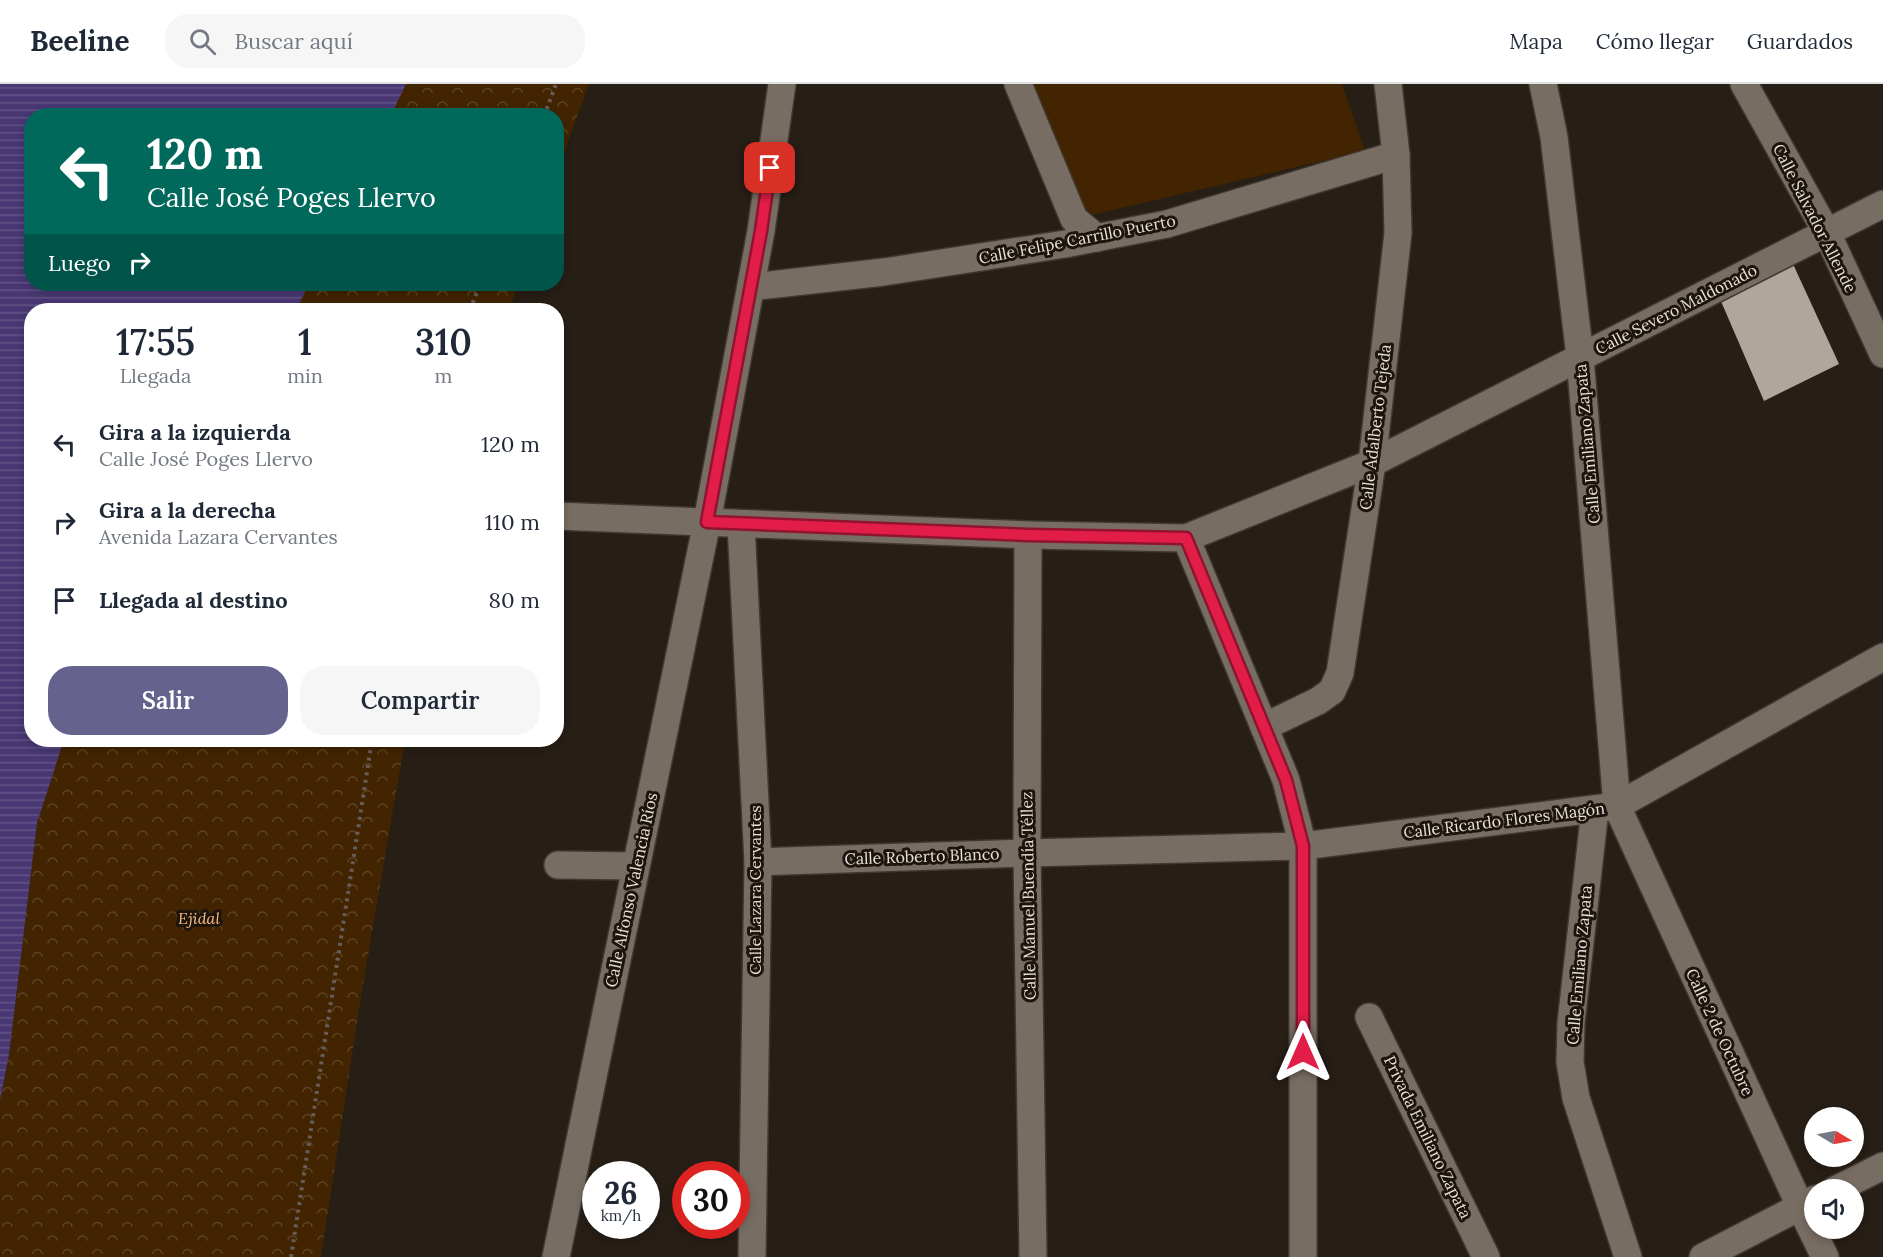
<!DOCTYPE html>
<html lang="es">
<head>
<meta charset="utf-8">
<style>
	body { margin:0; font-family:Lora,serif; background:#f6f6f7; color:#1f2937; height:100vh; display:flex; flex-direction:column; font-size:22px; white-space:nowrap }
	* { box-sizing:border-box; margin:0 }
	p { font-size:20px; color:#747a83 }
	.icon { flex:none; width:33px; height:33px; fill:none; stroke:currentColor; stroke-width:2; stroke-linecap:round; stroke-linejoin:round }
	.map { position:relative; flex:1; overflow:hidden }
	.drawer { position:absolute; left:24px; top:219px; width:540px; height:444px; display:flex; flex-direction:column; background:#fff; border-radius:24px; box-shadow:0 3px 9px #0003 }
	.drawer>* { flex:none }
	.guide { position:absolute; left:24px; top:24px; width:540px; height:183px; border-radius:24px; box-shadow:0 3px 9px #0003; background:#00695c; color:#fff; overflow:hidden }
	.needle { width:39px; rotate:100deg }
	.tools { position:absolute; left:1804px; top:1023px; display:grid; gap:12px }
	.tools a { display:grid; place-items:center; width:60px; height:60px; border-radius:50%; background:#fff; box-shadow:0 3px 9px #0003; font-size:30px }
	.speed { position:absolute; left:582px; top:1077px; display:flex; gap:12px; font-size:30px; font-weight:700; text-align:center }
	.speed>* { display:grid; place-content:center; width:78px; height:78px; border-radius:50%; background:#fff; box-shadow:0 3px 9px #0003; line-height:1 }
	.speed small { font-size:15px; font-weight:400 }
	.speed .limit { border:9px solid #d22; background:#fff; color:#111 }
	.pin { position:absolute; display:grid; place-items:center; width:51px; height:51px; color:#fff; margin:-26px; border-radius:12px; box-shadow:0 3px 9px #0006 }
	.me { position:absolute; width:66px; margin:-33px; rotate:0deg; stroke-linejoin:round; filter:drop-shadow(0 0 4px #0008) }
	.turn { display:flex; align-items:center; gap:21px; height:126px; padding:0 24px; font-size:27px }
	.turn .icon { width:78px; height:78px; stroke-width:2.5 }
	.turn b { display:block; font-size:42px; line-height:51px }
	.then { display:flex; align-items:center; height:57px; padding:0 24px; background:#0003; gap:12px; font-size:22px }
	.eta { display:flex; justify-content:space-evenly; align-items:center; height:102px; text-align:center }
	.eta b { font-size:36px; font-weight:600; line-height:42px }
	.primary-button { display:flex; gap:12px; margin-top:auto; padding:12px 24px }
	.primary-button a { flex:1; height:69px; border-radius:24px; background:#65638d; color:#fff; font-size:24px; font-weight:600; line-height:69px; text-align:center }
	.primary-button a+a { background:#f6f6f7; color:#1f2937 }
	ul { padding:0; list-style:none }
	li { display:flex; align-items:center; gap:18px; height:78px; padding:0 24px }
	li div { flex:1 }
	li b { display:block; font-size:22px }
	li em { font-style:normal }
	header { display:flex; align-items:center; gap:36px; box-sizing:border-box; height:84px; padding:0 30px; background:#fff; border-bottom:2px solid #e0e1e3 }
	header strong { font-size:28px }
	nav { display:flex; gap:33px; margin-inline-start:auto; font-size:21px }
	.search { width:420px; height:54px; background:#f6f6f7; display:flex; align-items:center; gap:15px; box-sizing:border-box; padding:0 21px; border-radius:24px; color:#747a83; font-size:22px }
	.map>svg:first-child { display:block }
	.park { fill:url(#park-crowns) }
	.garden { fill:#422400 }
	.water { fill:url(#water-rules) }
	.building { fill:#b1a69b }
	.lines { fill:none; stroke-linecap:round; stroke-linejoin:round }
	.minor-casing { stroke:#3f3832; stroke-width:30 }
	.path { stroke:#665e56; stroke-width:4; stroke-dasharray:3 4.5; stroke-linecap:butt }
	.minor { stroke:#786d63; stroke-width:27 }
	.route-casing { stroke:#92132f; stroke-width:15 }
	.route { stroke:#e11d48; stroke-width:10 }
	.labels { text-anchor:middle; stroke-width:6; stroke-linejoin:round; paint-order:stroke }
	.street-label { font-size:16px; fill:#e6e0da; stroke:#1d150d }
	.park-label { font-size:16px; font-style:italic; fill:#f9bc80; stroke:#1d150d }
</style>
</head>
<body>
<header>
<strong>Beeline</strong>
<div class="search"><svg class="icon" aria-label="search" viewBox="0 0 24 24"><circle cx="10" cy="10" r="6"/><path d="M15 15l6 6"/></svg>Buscar aquí</div>
<nav><a>Mapa</a><a>Cómo llegar</a><a>Guardados</a></nav>
</header>
<div class="map">
<svg width="1883" height="1173" viewBox="0 0 1883 1173">
	<defs>
		<pattern id="park-crowns" width="20" height="18" patternUnits="userSpaceOnUse" patternTransform="scale(1.5)"><rect width="20" height="18" fill="#422400"/><path d="M2 6a3 3 0 1 1 6 0M12 15a3 3 0 1 1 6 0" fill="none" stroke="#5d4425"/></pattern>
		<pattern id="water-rules" width="6" height="5" patternUnits="userSpaceOnUse" patternTransform="scale(1.5)"><rect width="6" height="5" fill="#483773"/><path d="M0 2.5h6" fill="none" stroke="#625486"/></pattern>
	</defs>
	<rect width="100%" height="100%" fill="#271e16"/>
	<g class="park">
		<polygon points="384,0 589,0 557,87 556,32 368,32"/>
		<polygon points="274,200 518,200 509,226 258,226"/>
		<polygon points="64,656 405,656 360,918 321,1173 0,1173 0,1016 9,971 37,739"/>
	</g>
	<polygon class="garden" points="1032,0 1342,0 1365,67 1079,134"/>
	<polygon class="water" points="0,0 406,0 391,31 32,32 32,200 309,200 296,226 32,226 32,656 64,656 37,739 9,971 0,1016"/>
	<polygon class="building" points="1793,180 1839,280 1764,317 1720,215"/>
	<g class="lines">
		<g class="minor-casing">
			<g id="minor">
				<polyline points="1018,0 1074,135 1097,154"/>
				<polyline points="1543,0 1554,53 1580,273 1617,722 1800,1122 1825,1173"/>
				<polyline points="1744,0 1827,149 1883,270"/>
				<polyline points="751,203 884,188 1065,160 1167,140 1396,71"/>
				<polyline points="556,432 1028,451 1186,454 1372,379 1883,120"/>
				<polyline points="741,440 758,778 752,1173"/>
				<polyline points="1028,451 1027,769 1033,1173"/>
				<polyline points="1186,454 1286,696 1303,762 1303,1173"/>
				<polyline points="1264,643 1318,617 1332,607 1340,589 1372,379 1398,149 1396,71 1388,0"/>
				<polyline points="1595,725 1571,939 1570,978 1576,1014 1628,1173"/>
				<polyline points="758,778 1027,769 1303,762 1617,722 1883,573"/>
				<polyline points="558,781 636,782"/>
				<polyline points="1369,933 1486,1173"/>
				<polyline points="1835,1106 1883,1082"/>
				<polyline points="556,1173 707,438 761,147 782,0"/>
				<polyline points="1703,1173 1815,1115"/>
			</g>
		</g>
		<g class="path">
			<polyline points="544,32 556,0"/>
			<polyline points="470,226 480,200"/>
			<polyline points="291,1173 372,656"/>
		</g>
		<use href="#minor" class="minor"/>
	</g>
	<g class="lines">
		<g class="route-casing">
			<polyline id="route" points="770,84 761,147 707,438 1028,451 1186,454 1286,696 1303,762 1303,968"/>
		</g>
		<use href="#route" class="route"/>
	</g>
	<g class="labels">
		<g class="street-label">
			<text transform="translate(1815 134) rotate(63)" y="6">Calle Salvador Allende</text>
			<text transform="translate(1077 155) rotate(-11)" y="6">Calle Felipe Carrillo Puerto</text>
			<text transform="translate(1676 225) rotate(-27)" y="6">Calle Severo Maldonado</text>
			<text transform="translate(1375 343) rotate(-83)" y="6">Calle Adalberto Tejeda</text>
			<text transform="translate(1587 360) rotate(-95)" y="6">Calle Emiliano Zapata</text>
			<text transform="translate(1504 736) rotate(-7)" y="6">Calle Ricardo Flores Magón</text>
			<text transform="translate(922 772) rotate(-2)" y="6">Calle Roberto Blanco</text>
			<text transform="translate(631 806) rotate(-78)" y="6">Calle Alfonso Valencia Ríos</text>
			<text transform="translate(755 806) rotate(-90)" y="6">Calle Lazara Cervantes</text>
			<text transform="translate(1028 812) rotate(-91)" y="6">Calle Manuel Buendía Téllez</text>
			<text transform="translate(1579 881) rotate(-85)" y="6">Calle Emiliano Zapata</text>
			<text transform="translate(1720 948) rotate(65)" y="6">Calle 2 de Octubre</text>
			<text transform="translate(1428 1053) rotate(64)" y="6">Privada Emiliano Zapata</text>
		</g>
		<g class="park-label">
			<text x="199" y="840">Ejidal</text>
		</g>
	</g>
</svg>
<div class="tools">
<a><svg class="needle" viewBox="-14 -14 28 28"><path d="M0-13l5 13h-10z" fill="#e53935"/><path d="M0 13l5-13h-10z" fill="#747a83"/></svg></a>
<a><svg class="icon" aria-label="sound" viewBox="0 0 24 24"><path d="M4 9h4l5-4v14l-5-4H4zM17 9q2 3 0 6"/></svg></a>
</div>
<div class="speed"><div>26<small>km/h</small></div><div class="limit">30</div></div>
<div class="pin" style="left:770px;top:84px;background:#d93025"><svg class="icon" aria-label="arrive" viewBox="0 0 24 24"><path d="M6 21V4h12l-3 4 3 4H6"/></svg></div>
<svg class="me" style="left:1303px;top:968px" viewBox="-20 -20 40 40"><path d="M0-17L14 15 0 8-14 15z" fill="#e11d48" stroke="#fff" stroke-width="4"/></svg>
<div class="guide">
<div class="turn"><svg class="icon" aria-label="left" viewBox="0 0 24 24"><path d="M17 20v-9H6M10 6l-5 5 5 5"/></svg><div><b>120 m</b>Calle José Poges Llervo</div></div>
<div class="then">Luego<svg class="icon" aria-label="right" viewBox="0 0 24 24"><path d="M7 20v-9h11M14 6l5 5-5 5"/></svg></div>
</div>
<section class="drawer">
<div class="eta">
<div><b>17:55</b><p>Llegada</p></div>
<div><b>1</b><p>min</p></div>
<div><b>310</b><p>m</p></div>
</div>
<ul>
<li><svg class="icon" aria-label="left" viewBox="0 0 24 24"><path d="M17 20v-9H6M10 6l-5 5 5 5"/></svg><div><b>Gira a la izquierda</b><p>Calle José Poges Llervo</p></div><em>120 m</em></li>
<li><svg class="icon" aria-label="right" viewBox="0 0 24 24"><path d="M7 20v-9h11M14 6l5 5-5 5"/></svg><div><b>Gira a la derecha</b><p>Avenida Lazara Cervantes</p></div><em>110 m</em></li>
<li><svg class="icon" aria-label="arrive" viewBox="0 0 24 24"><path d="M6 21V4h12l-3 4 3 4H6"/></svg><div><b>Llegada al destino</b></div><em>80 m</em></li>
</ul>
<div class="primary-button"><a>Salir</a><a>Compartir</a></div>
</section>
</div>
</body>
</html>
